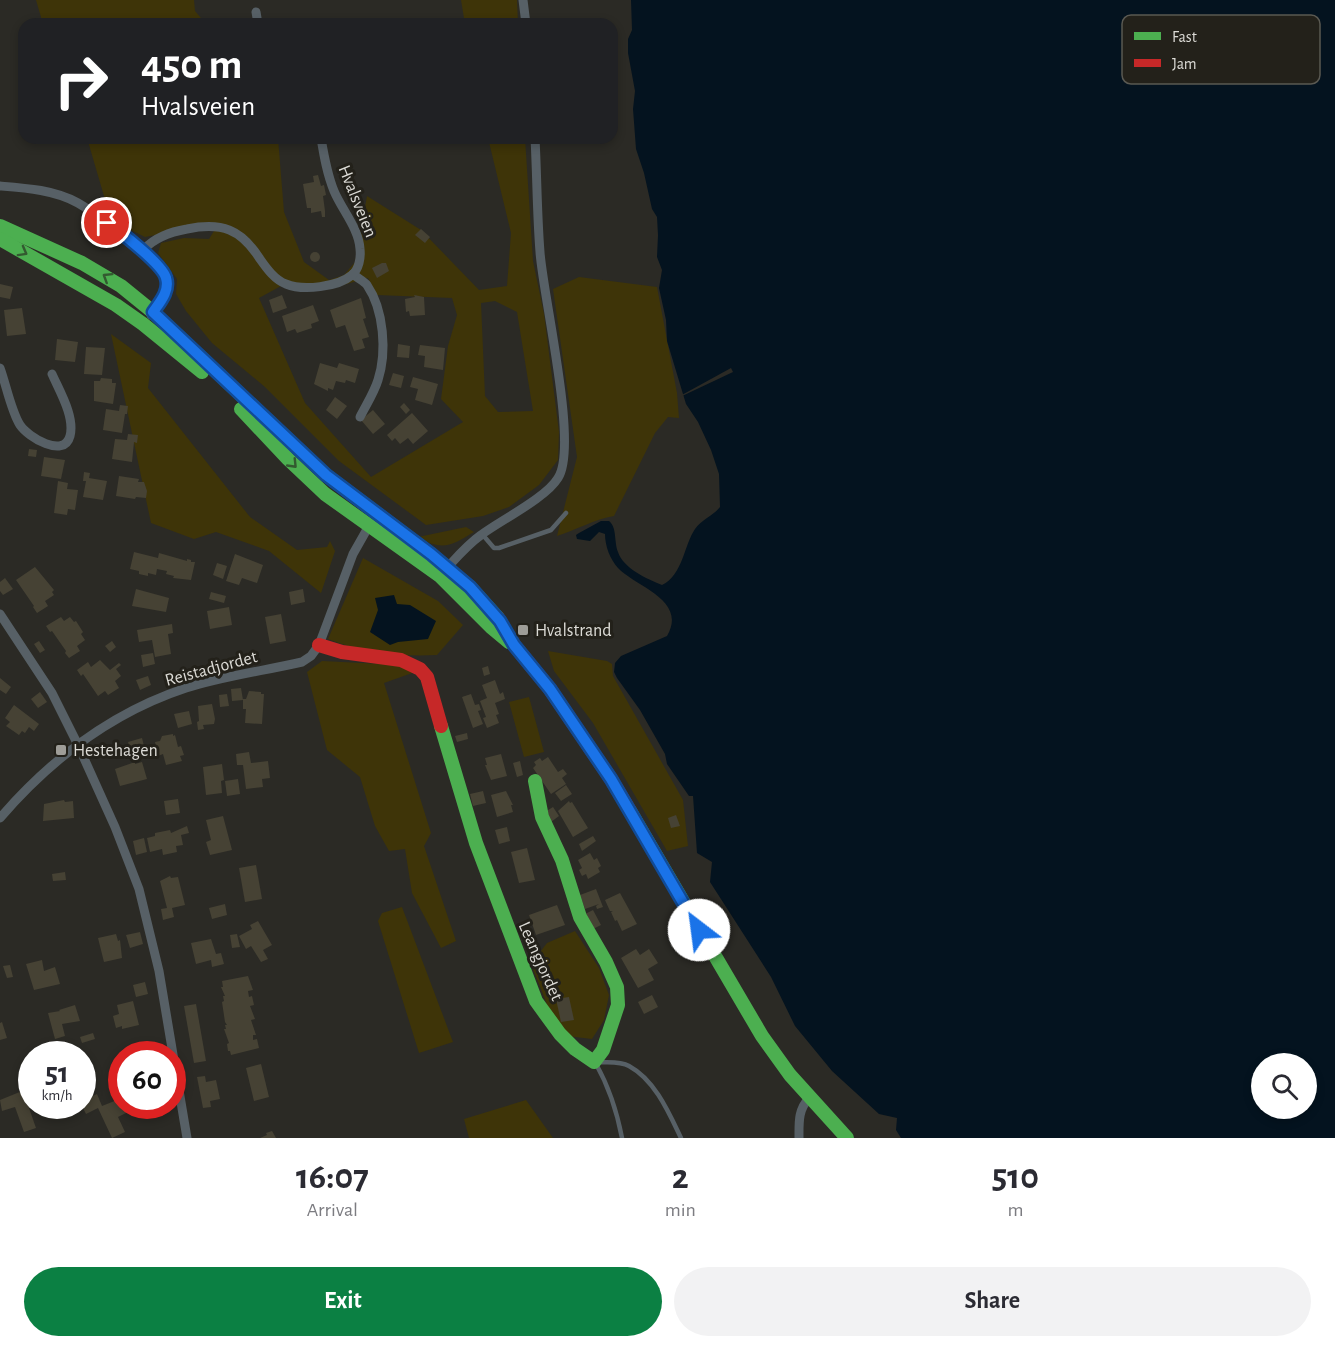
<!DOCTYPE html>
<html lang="en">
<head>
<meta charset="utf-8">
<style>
	body { margin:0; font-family:"Alegreya Sans",sans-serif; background:#f2f2f3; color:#2b2b33; height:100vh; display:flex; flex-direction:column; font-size:22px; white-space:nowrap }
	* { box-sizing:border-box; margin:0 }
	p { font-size:20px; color:#7c7c81 }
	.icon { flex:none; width:33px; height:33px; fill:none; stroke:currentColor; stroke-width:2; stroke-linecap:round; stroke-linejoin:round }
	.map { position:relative; height:1138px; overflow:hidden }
	.panel { display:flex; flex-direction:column; background:#fff; flex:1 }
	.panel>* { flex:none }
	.top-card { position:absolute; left:18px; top:18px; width:600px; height:126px; border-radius:18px; box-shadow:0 3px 9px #0003; background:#202124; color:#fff; overflow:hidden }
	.controls { position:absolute; left:1251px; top:1053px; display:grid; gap:12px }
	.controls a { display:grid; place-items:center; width:66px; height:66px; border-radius:50%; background:#fff; box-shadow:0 3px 9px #0003; font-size:30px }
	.speed { position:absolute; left:18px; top:1041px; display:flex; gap:12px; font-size:30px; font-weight:700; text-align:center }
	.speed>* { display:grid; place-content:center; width:78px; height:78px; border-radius:50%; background:#fff; box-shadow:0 3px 9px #0003; line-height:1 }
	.speed small { font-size:15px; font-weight:400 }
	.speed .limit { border:9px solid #d22; background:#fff; color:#111 }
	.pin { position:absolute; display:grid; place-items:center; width:51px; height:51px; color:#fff; margin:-26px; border:3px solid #fff; border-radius:50%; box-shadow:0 2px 6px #0007 }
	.me { position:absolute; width:66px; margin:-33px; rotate:330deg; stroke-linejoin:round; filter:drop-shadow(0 0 4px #0008) }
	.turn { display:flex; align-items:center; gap:21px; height:126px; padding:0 24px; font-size:27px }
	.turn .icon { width:78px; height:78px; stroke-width:2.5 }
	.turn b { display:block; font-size:42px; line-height:51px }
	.eta { display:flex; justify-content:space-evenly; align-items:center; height:102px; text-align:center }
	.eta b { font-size:36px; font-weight:700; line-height:42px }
	.button { display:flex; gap:12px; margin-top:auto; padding:12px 24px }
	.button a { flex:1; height:69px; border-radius:36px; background:#0b8043; color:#fff; font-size:24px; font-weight:700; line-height:69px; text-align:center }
	.button a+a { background:#f2f2f3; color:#2b2b33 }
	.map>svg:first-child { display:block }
	.green { fill:#3e3408; fill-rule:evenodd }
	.water { fill:#04131f; fill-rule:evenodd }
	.pier { fill:#2b2a25 }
	.building { fill:#464234 }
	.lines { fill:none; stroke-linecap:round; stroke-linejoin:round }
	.lane { stroke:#576066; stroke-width:4.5 }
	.street { stroke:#576066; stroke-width:9 }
	.fast { stroke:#4caf50; stroke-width:14 }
	.jam { stroke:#c62828; stroke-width:14 }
	.oneway { stroke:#335a30 }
	.route-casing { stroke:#114b97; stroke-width:15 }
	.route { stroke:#1a73e8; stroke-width:10 }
	.poi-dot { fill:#9e9d98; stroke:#23211a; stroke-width:2 }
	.labels { text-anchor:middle; stroke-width:6; stroke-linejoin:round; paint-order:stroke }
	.street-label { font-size:18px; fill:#dcdbd6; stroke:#23211a }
	.poi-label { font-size:18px; fill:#dcdbd6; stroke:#23211a; text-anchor:start }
	.key { fill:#23211a; stroke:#5a5952; stroke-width:1.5 }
	.key-label { font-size:16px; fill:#dcdbd6 }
</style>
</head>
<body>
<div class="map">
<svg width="1335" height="1138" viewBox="0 0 1335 1138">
	<rect width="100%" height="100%" fill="#2b2a25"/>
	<g class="green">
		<polygon points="36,0 194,0 195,11 206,24 43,24"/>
		<polygon points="461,0 517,0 518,24 465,24"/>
		<path d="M87,138h191l6,74 20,50 25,18 15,-5 11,-13 12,-66 54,34 58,60 28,-4 4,-53 -23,-95h37l8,123 11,53 15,118 -1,28 -19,25 -30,22 -26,9 -57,9 -87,-64 -74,-74 -53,-44 -26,-32 -10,-17 1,-15 -19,-26 3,-10 23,-5 25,1 10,-16 -74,14 -34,-17zM368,278l9,17 75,3 5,17 -9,31 -7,53 22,23 -92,55 -66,-74 -46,-105 22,-12 55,1zM495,301l22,11 16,99 -35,1 -13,-16 -4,-93z"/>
		<path d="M579,277l78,10 20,106 2,25 -11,-1 -13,16 -41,83c-19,3 -38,14 -57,20l20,-79 -24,-168z"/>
		<polygon points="111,334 151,363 148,388 250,517 297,550 327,547 330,541 335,551 321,593 269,551 216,532 194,539 151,523"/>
		<path d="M466,527l8,5c-22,13 -31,20 -56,5z"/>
		<path d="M363,558l75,43 25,24 -26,30c-36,2 -75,-2 -109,-16z"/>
		<polygon points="548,651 607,661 612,664 613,676 683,800 688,846 667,851 593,723 554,671"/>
		<polygon points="322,661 402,665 415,672 384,683 431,833 424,846 456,941 441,948 412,893 405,849 389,851 375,826 360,777 327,750 307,672"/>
		<polygon points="529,697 544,752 524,757 509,702"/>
		<polygon points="402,907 453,1042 419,1053 378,921 382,913"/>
		<polygon points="575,931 599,968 609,995 604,1020 592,1039 567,1036 552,1017 531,964 547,943"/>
		<polygon points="526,1100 553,1138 469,1138 464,1119"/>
	</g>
	<g class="water">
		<path d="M631,0h704v1138h-434l-5,-8 1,-12 -18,-4 -47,-43 -37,-45 -24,-49 -61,-95 2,-20 -15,-9 -4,-57h-4l-22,-32 -2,-10 -25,-44 -23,-32 -3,-6 1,-9 6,-7 46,-20c21,-36 -31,-49 -49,-68 -8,-9 -13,-22 -13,-34l-6,-2 -9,9 -13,-2 -1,-4 3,-2 22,-12h8c8,6 5,21 9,31 5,16 29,27 44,33 21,-10 22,-40 33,-56 6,-9 18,-13 25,-22l-1,-33 -8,-24 -13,-28 -12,-18 -19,-63 -1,-21 -7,-32 3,-18 -5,-13 1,-22 -1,-18 -5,-8 -8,-36 -8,-24 -3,-40 2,-18 -7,-38v-14l4,-9zM1262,1064h44v44h-44z"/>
		<polygon points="394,595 397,604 410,605 436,621 428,639 398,642 390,645 370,632 378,610 375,598"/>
	</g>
	<polygon class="pier" points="731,368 733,372 680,397 680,396"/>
	<g class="building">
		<polygon points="318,175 321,186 324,185 326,195 323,196 325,211 325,217 322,217 321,211 311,213 311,208 307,208 303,184 314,182 313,176"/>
		<polygon points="421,229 430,237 425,243 415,235"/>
		<circle cx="315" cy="257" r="5"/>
		<polygon points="382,263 386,263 389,271 377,278 372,268"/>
		<polygon points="0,284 13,287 10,299 0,297"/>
		<polygon points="282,295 287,308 273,313 269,300"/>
		<polygon points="414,295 424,297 425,315 410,316 409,311 406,312 405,299 415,297"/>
		<polygon points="361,298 366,318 363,319 369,337 362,339 365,348 354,351 345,325 336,328 330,310"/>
		<polygon points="313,305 319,321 311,324 312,328 297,333 295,329 287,332 282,316"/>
		<polygon points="22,308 26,334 7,336 4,310"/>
		<polygon points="57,339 78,342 75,362 55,360"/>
		<polygon points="398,344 410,346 409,358 397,357"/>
		<polygon points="420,345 445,348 443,370 424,367 425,356 418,355"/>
		<polygon points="86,347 105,348 102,375 84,374"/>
		<polygon points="320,363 337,368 339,363 359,369 355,383 346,380 345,383 336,381 333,390 328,388 328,391 314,384"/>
		<polygon points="393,373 404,376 401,388 389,385"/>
		<polygon points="413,377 438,384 432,405 415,400 418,389 410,387"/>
		<polygon points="101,378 112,379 112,383 116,383 113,404 94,401 94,381 100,381"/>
		<polygon points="335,397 347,406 337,419 326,410"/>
		<polygon points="404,403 410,410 406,414 400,407"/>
		<polygon points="120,405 128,406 127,414 125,414 122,433 103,430 106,409 119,411"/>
		<polygon points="373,410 385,424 373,434 361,420"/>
		<polygon points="412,413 428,431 413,444 408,438 400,444 395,438 392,441 387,435"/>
		<polygon points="128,434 138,435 137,443 134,442 132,462 112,459 115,439 127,440"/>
		<polygon points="29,449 37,450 36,457 28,456"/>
		<polygon points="44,457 65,460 61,479 41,476"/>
		<polygon points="84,472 90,473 89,478 107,481 103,500 83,497 86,481 83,481"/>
		<polygon points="119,476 139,479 138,482 144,482 147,491 146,498 136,497 135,499 116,496"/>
		<polygon points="58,481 68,483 67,489 78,490 75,510 68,509 67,515 54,513"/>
		<polygon points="134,552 158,558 159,553 187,561 187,559 191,560 191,562 195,562 191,580 173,578 174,576 166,574 167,571 157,569 156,575 148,573 148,576 139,574 139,571 130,569"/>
		<polygon points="235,554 263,565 257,583 242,578 239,585 226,581"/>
		<polygon points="217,563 227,566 223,579 213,575"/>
		<polygon points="35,567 54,590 52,592 54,595 45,601 48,606 37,613 33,607 34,606 16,580"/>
		<polygon points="5,578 13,589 3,595 0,591 0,582"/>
		<polygon points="136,589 169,598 166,612 132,606"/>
		<polygon points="303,589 305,602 291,605 289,592"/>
		<polygon points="211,592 226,596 224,603 209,599"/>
		<polygon points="229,607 232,625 210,629 207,611"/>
		<polygon points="281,614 286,641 270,644 265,617"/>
		<polygon points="61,617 64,621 70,617 74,622 76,621 83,632 81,634 85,640 77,646 80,651 69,658 65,653 66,651 52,631 50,632 46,626"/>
		<polygon points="172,624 173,633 168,634 171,654 155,657 152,640 139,642 137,630"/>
		<polygon points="39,641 45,650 40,653 34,644"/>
		<polygon points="112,641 116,647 110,652 105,646"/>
		<polygon points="153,653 155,664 143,667 141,655"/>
		<polygon points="100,660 110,670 119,663 121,665 116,669 121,676 115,681 119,688 108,695 105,691 98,696 83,674 81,676 77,670 88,662 91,667"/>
		<polygon points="488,666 490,674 484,676 482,668"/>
		<polygon points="148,676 151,685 140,690 136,680"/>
		<polygon points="0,678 11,687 6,694 0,690"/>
		<polygon points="495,680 500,694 503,692 505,699 495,703 499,714 496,715 499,723 487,728 483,718 486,717 480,701 487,698 482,685"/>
		<polygon points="241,688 243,700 232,701 231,689"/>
		<polygon points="249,691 261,692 261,694 264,694 262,724 245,723 246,709 243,709 243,699 246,699"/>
		<polygon points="40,692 47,702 38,708 31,699"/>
		<polygon points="227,694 229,706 220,707 219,695"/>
		<polygon points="471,694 475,705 479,704 481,710 478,711 483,724 473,728 462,697"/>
		<polygon points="212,704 215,719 214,724 203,725 204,729 198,730 197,722 199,721 198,706"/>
		<polygon points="14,705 39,724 34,731 29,727 25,733 22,731 19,735 6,726 10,722 5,718"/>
		<polygon points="189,711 192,724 178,728 174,714"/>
		<polygon points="467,733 468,739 457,742 455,736"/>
		<polygon points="173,734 173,736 175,735 178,747 181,746 184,755 180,756 182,761 166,765 163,754 158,756 155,742 160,741 162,736"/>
		<polygon points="142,738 146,754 133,758 128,742"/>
		<polygon points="249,752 251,763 268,761 270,778 262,779 263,787 246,789 243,765 237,765 236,754"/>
		<polygon points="501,754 507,776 491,780 485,765 487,765 485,758"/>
		<polygon points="548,757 558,772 563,769 567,774 562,778 566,784 551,794 533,768 536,765 534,762 540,758 542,761"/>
		<polygon points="520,761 523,775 517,777 513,763"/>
		<polygon points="135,762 135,764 142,762 147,779 120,786 115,769"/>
		<polygon points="222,764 224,780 221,781 222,793 206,795 203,767"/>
		<polygon points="238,779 240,794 227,796 225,781"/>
		<polygon points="566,785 572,794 561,801 555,793"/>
		<polygon points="483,791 486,803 473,806 470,794"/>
		<polygon points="506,791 513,805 511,805 513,812 497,817 491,795"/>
		<polygon points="178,799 180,813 166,815 164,801"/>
		<polygon points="64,800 65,802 73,801 74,818 43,821 44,804"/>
		<polygon points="569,801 570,803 572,802 588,828 573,837 558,811"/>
		<polygon points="553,807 559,816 551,822 545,812"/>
		<polygon points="676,815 680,826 671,828 668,818"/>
		<polygon points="223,816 232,850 210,855 206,842 211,840 206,820"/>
		<polygon points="187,826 189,833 181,835 183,845 176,846 177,852 163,855 162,849 150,852 147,838 155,836 155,833 170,830 171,833"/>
		<polygon points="507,827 510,841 499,844 495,830"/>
		<polygon points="593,836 596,841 582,851 579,844"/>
		<polygon points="144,838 147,852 136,855 133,841"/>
		<polygon points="527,848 535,880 519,883 511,852"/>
		<polygon points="590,853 594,860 597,858 601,866 598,868 600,872 588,879 586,874 582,876 579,870 582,868 578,860"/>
		<polygon points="256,865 262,899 245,902 239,868"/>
		<polygon points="65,872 66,880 53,881 52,874"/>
		<polygon points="170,876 171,878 178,877 185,905 172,908 174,917 163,920 161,909 167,908 160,881"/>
		<polygon points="596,889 603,907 597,909 596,906 599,904 585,909 580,895"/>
		<polygon points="620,893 637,924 622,931 617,920 615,921 611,912 613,911 610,911 605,900"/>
		<polygon points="225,904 227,915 212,919 209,908"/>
		<polygon points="557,905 565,925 536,935 529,915"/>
		<polygon points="593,910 601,925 593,929 585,914"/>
		<polygon points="258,921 272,945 263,950 268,959 261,962 251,946 246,949 239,936 252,929 250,925"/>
		<polygon points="140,932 143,944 130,948 126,935"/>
		<polygon points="116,934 118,941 120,940 122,958 104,962 98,938"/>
		<polygon points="237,934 240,947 232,948 230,935"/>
		<polygon points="211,939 216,954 221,953 224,964 212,967 211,960 196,964 191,943"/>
		<polygon points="636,949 640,955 649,949 658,963 648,969 654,980 638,988 621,958"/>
		<polygon points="42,960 44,971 55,967 60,984 34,990 26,964"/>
		<polygon points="10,965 13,977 7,978 3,966"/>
		<polygon points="248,976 253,990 248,991 249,997 252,996 254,1005 250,1006 255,1019 251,1020 256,1035 253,1035 253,1040 257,1039 259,1048 231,1055 230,1051 228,1051 227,1044 229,1043 224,1029 226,1029 225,1025 227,1025 225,1022 222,1002 224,1001 223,996 225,996 221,987 223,987 222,981"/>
		<polygon points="145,982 148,994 136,997 133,985"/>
		<polygon points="652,995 658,1007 644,1014 638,1002"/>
		<polygon points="569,997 574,1020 561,1022 556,999"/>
		<polygon points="133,1001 139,1025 122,1029 122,1026 116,1028 113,1016 119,1014 117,1005"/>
		<polygon points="196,1004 206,1061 194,1063 184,1006"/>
		<polygon points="75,1005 80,1021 62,1024 65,1036 55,1039 48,1013 60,1011 59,1010"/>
		<polygon points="2,1022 7,1038 0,1040 0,1023"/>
		<polygon points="93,1033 95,1039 82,1043 80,1037"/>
		<polygon points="261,1064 269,1097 254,1101 246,1068"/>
		<polygon points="205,1076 206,1082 216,1080 220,1099 210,1101 211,1107 203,1108 197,1077"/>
		<polygon points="32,1087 32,1106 36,1106 29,1108 36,1128 24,1132 15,1107 2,1111 0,1100"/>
		<polygon points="97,1094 102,1106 122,1098 122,1106 128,1106 130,1111 118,1117 125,1132 112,1138 98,1108 86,1114 82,1106 82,1101"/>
		<polygon points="272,1131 276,1138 260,1138 267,1135 266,1133"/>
	</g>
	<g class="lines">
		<g class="lane">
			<polyline points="482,534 494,548 499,548 551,530 566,513"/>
			<path d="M597,1062c11,1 23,-1 32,4 26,14 40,47 52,72"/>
			<path d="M596,1064c13,23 21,48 26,74"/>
		</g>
		<g class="street">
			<polyline points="523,0 526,24"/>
			<polyline points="256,12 258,24"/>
			<path d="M0,186c26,2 55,4 78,17 23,13 42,33 65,47"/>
			<path d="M353,274c4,4 11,7 14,11 17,25 20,67 11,95 -4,13 -12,25 -18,37"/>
			<path d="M151,315l13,-18 3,-18 -11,-15 -13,-14c12,-13 27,-18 44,-21 35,-7 54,0 73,30 7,10 15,21 26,25 17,7 52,3 66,-9 7,-6 9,-17 8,-26 -1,-20 -18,-39 -26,-58 -7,-17 -10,-35 -13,-53"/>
			<path d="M0,368c6,16 11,43 20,57 8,12 44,34 50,11 5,-19 -10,-44 -18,-62"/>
			<path d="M445,570c12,-13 22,-25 36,-35 20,-15 65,-37 77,-57 21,-32 -15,-181 -18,-226 -3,-38 -3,-76 -5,-114"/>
			<polyline points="0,614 52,693 78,745 115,827 139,889 159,971 187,1138"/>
			<path d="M0,818c50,-58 113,-106 186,-130 38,-12 77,-17 116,-26l9,-6 8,-11 34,-91 17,-30"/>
			<path d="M799,1138c0,-16 -1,-28 10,-40"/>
		</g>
		<g class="fast">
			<polyline points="0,226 82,263 121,286 153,312 326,475 431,554 470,587 498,618"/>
			<polyline points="0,239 116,305 143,324 202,372"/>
			<polyline points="241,409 288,459 325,494 440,576 491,627 509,642"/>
			<polyline points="441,726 476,843 536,1001 560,1034 575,1049 594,1062 603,1050 618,1005 617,987 606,962 580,917 562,860 542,817 535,781"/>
			<polyline points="630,811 762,1036 790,1075 847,1138"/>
		</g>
		<g class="jam">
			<polyline points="498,618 514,645 550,689 611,779 630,811"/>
			<polyline points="319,645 342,652 401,660 420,669 427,677 441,726"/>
		</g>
	</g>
	<defs><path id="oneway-chevron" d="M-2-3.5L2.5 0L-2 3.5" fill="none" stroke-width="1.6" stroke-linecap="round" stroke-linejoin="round" transform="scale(1.5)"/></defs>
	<g class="oneway">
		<use href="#oneway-chevron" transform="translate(23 252) rotate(29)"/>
		<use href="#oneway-chevron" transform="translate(107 277) rotate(-148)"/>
		<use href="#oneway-chevron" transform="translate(293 464) rotate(46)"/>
	</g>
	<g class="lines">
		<g class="route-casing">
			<path id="route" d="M107,223c13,8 56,42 59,55 4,13 -6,24 -13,34l173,163 105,79 39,33 30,34 14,24 36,44 61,90 88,151"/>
		</g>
		<use href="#route" class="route"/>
	</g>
	<g class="poi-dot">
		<rect x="517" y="624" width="12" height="12" rx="3"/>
		<rect x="55" y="744" width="12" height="12" rx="3"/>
	</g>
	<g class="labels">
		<g class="street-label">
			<text transform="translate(358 201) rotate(68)" y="6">Hvalsveien</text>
			<text transform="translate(211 668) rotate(-15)" y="6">Reistadjordet</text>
			<text transform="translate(541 961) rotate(66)" y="6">Leangjordet</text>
		</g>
		<g class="poi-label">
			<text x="535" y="636">Hvalstrand</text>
			<text x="73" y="756">Hestehagen</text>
		</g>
	</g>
	<rect x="1122" y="15" width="198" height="69" rx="9" class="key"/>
	<rect x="1134" y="32" width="27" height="8" fill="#4caf50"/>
	<rect x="1134" y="59" width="27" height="8" fill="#c62828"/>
	<g class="key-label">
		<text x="1172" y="42">Fast</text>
		<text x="1172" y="69">Jam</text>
	</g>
</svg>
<div class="controls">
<a><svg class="icon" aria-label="search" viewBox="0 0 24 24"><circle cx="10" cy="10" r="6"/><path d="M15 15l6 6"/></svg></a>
</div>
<div class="speed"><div>51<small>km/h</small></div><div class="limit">60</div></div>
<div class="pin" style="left:107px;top:223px;background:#d93025"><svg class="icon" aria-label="arrive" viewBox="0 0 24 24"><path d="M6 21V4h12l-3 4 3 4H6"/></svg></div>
<svg class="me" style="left:699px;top:930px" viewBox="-20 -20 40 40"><circle r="19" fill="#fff"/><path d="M0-13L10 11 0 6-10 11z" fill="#1a73e8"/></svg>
<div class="top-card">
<div class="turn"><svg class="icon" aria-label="right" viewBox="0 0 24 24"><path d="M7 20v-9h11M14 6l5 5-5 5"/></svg><div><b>450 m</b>Hvalsveien</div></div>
</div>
</div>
<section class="panel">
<div class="eta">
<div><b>16:07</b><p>Arrival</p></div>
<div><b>2</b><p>min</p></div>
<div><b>510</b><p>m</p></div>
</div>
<div class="button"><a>Exit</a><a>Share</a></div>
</section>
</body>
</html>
